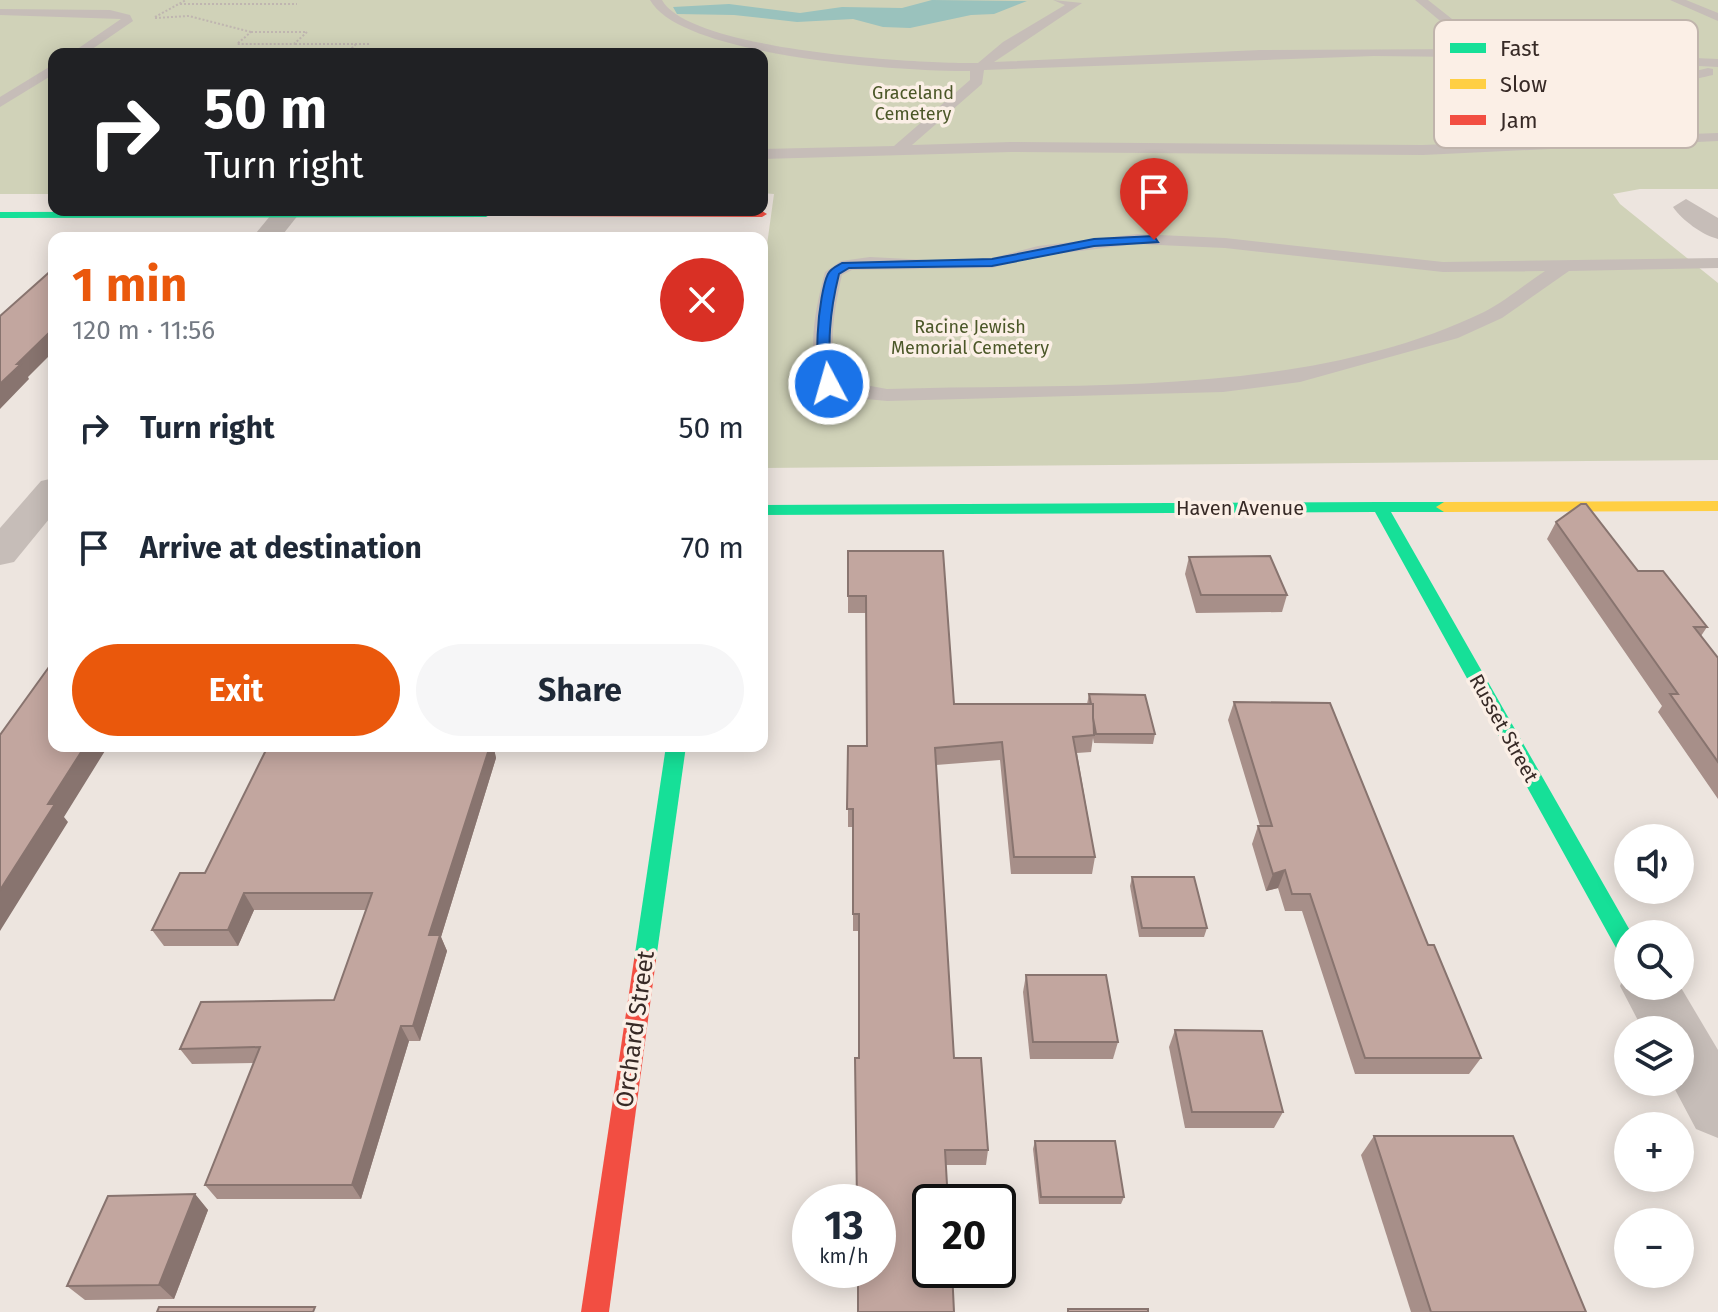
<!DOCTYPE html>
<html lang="en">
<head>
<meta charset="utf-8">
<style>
	body { margin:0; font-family:"Fira Sans",sans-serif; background:#f6f6f7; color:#1f2937; height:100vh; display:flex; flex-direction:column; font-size:30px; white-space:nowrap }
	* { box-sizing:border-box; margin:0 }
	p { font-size:26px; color:#747a83 }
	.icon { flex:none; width:44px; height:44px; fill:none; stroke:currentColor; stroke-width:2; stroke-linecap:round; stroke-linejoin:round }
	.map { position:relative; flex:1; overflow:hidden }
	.side { position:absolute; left:48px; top:232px; width:720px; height:520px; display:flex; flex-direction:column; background:#fff; border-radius:16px; box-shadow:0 4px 20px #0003 }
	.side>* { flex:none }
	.hud { position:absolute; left:48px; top:48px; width:720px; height:168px; border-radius:16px; box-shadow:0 4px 20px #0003; background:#202124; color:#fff; overflow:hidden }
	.buttons { position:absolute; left:1614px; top:824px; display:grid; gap:16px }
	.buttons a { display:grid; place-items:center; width:80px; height:80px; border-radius:50%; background:#fff; box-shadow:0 4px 20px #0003; font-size:40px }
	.speed { position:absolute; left:792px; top:1184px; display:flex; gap:16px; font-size:40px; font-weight:700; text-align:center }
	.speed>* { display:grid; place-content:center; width:104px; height:104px; border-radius:50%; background:#fff; box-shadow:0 4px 20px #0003; line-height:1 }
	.speed small { font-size:20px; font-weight:400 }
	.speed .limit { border:4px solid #111; border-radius:12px; background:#fff; color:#111 }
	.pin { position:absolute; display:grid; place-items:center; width:68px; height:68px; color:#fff; margin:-82px -34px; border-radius:50% 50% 50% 0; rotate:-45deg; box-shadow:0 0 8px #0007 }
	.pin .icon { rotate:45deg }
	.me { position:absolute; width:88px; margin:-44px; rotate:354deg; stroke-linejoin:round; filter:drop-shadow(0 0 6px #0008) }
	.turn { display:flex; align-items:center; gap:28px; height:168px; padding:0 24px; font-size:36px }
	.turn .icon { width:104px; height:104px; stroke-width:2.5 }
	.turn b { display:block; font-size:56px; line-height:68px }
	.round { display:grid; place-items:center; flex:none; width:84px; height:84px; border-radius:42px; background:#f6f6f7 }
	.headline { display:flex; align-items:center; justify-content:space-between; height:136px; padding:0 24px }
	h1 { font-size:48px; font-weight:700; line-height:60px; color:#ea580c }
	.cta { display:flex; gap:16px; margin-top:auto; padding:16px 24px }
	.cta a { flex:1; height:92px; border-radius:48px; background:#ea580c; color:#fff; font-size:32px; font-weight:700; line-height:92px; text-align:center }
	.cta a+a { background:#f6f6f7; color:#1f2937 }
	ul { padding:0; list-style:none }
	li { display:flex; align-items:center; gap:24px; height:120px; padding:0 24px }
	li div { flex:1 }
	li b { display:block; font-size:30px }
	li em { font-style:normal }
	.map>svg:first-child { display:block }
	.green { fill:#d0d2b8 }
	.water { fill:#9ac2bd }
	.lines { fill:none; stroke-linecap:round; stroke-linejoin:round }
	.path { stroke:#bfb5b0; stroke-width:2; stroke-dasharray:2 2; stroke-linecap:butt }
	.lane { fill:#c6bdb8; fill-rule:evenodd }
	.street { fill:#c6bdb8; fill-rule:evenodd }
	.fast { fill:#16e098; fill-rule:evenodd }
	.slow { fill:#ffcf43; fill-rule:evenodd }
	.jam { fill:#f24e42; fill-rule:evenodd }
	.wall { fill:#a78f89 }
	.shaded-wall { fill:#88746f }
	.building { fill:#c2a69f; stroke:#88746f; stroke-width:2 }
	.route { fill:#1a73e8; stroke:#114b97; stroke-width:2 }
	.labels { text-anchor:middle; stroke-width:7; stroke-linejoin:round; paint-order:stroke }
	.far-park-label { font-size:18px; fill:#4b5728; stroke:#fbefe6 }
	.street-label { font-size:20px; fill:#372a26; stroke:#fbefe6 }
	.near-street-label { font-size:24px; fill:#372a26; stroke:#fbefe6 }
	.key { fill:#fbefe6; stroke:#c0b4ac; stroke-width:2 }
	.key-label { font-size:22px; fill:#372a26 }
</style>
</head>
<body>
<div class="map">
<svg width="1718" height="1312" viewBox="0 0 1718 1312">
	<rect width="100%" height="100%" fill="#ede5df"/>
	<polygon class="green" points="0,0 1718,0 1718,189 1640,189 1613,194 1620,204 1718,283 1718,460 762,468 762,281 774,194 762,193 762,54 54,54 54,194 0,194"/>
	<polygon class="water" points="932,0 1027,1 994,14 971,15 910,28 883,27 853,19 797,22 734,15 677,14 673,7 729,4 800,13 842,7 902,8"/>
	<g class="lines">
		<g class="path">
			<polyline points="180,4 297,4"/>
			<polyline points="155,17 186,0"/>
			<polyline points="155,18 189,16 251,32"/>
			<polygon points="251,32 307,32 294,44 237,44"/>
			<polyline points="295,44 371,44"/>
			<polyline points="346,54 356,44"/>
		</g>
		<g class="lane">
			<path d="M650,0h12c28,51 258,64 316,63l25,-21 62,-37 -12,-5 29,3 -88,59 266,-12 214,-1 -59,-49h13l62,49 228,10v8l-172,-9 -172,-2 -390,14 -2,14 -70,61 99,-3 412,3 173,-7c14,-50 68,-60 112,-70l5,1v6c-39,9 -91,18 -102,62l107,-4v8l-295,14 -412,-3 -249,7v-10l132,-3 76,-66v-9c-63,1 -289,-14 -320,-71z"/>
			<polygon points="1670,0 1686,0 1718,13 1718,21"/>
			<polygon points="0,9 110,10 130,15 133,21 85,54 70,54 121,19 0,15"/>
			<polygon points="54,64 54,74 0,107 0,97"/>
			<path d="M1137,234l88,4 218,24 275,-4v10l-149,3 -67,47 -44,20 -158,44 -77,10 -336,9 -42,-4 -27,-13c-10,-38 -3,-75 7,-112l16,-11 29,-4 77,4 45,-3 46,-12zM1137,244l88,4 218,24 102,-1c-20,13 -39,30 -61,41 -178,86 -403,71 -597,77l-49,-9c-10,-34 -4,-71 4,-105l10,-5 140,-2 47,-12z"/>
		</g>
		<g class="street">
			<path d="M1686,199l32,19v21c-16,-4 -36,-19 -45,-32z"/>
			<polygon points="275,210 296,210 299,214 280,238 252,238"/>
			<polygon points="54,478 54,513 14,562 0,565 0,528 41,481"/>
			<polygon points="1628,970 1628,986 1680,986 1718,1050 1718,1138 1696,1129 1671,1082 1680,1082 1680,1030 1643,1030 1620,986"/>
		</g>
		<g class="fast">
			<polygon points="0,212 486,211 491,214 486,217 0,218"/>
			<polygon points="1380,502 1444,502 1452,507 1444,512 1391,512 1632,934 1628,934 1628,958 1620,955 1375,512 762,515 762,505"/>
			<polygon points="666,746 686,746 656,960 653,967 645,970 637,967 634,960"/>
		</g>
		<polygon class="slow" points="1718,501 1718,511 1444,512 1436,507 1444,502"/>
		<g class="jam">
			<polygon points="486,211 762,211 767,214 762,217 482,216 481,214"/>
			<polygon points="645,950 653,953 656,960 609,1312 581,1312 634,960 637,953"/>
		</g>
	</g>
	<g class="wall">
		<polygon points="1556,522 1638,571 1707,627 1701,636 1718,658 1718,799 1658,712 1662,706 1547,539"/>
		<polygon points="848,551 954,704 1087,704 1089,694 1155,734 1153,744 1094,743 1093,738 1091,752 1077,753 1095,857 1092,874 1011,874 1000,760 936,765 954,1058 988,1150 986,1165 946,1165 859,1058 859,931 853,931 853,827 848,827 848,746 867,746 866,613 848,613"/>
		<polygon points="1189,557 1287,595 1282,612 1196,613 1185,574"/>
		<polygon points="1234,702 1428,945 1481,1058 1469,1074 1355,1074 1302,911 1285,911 1278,888 1266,891 1252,844 1258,826 1260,826 1228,720"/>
		<polygon points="256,746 495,746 494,749 496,758 441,937 447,951 420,1041 409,1041 361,1199 217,1199 205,1185 254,1063 192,1064 180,1049 334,1000 366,910 254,910 238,946 164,946 152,930 205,873 266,750 259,750"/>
		<polygon points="1132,877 1207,928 1204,937 1139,937 1130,886"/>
		<polygon points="1026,975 1118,1042 1113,1059 1030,1059 1023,992"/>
		<polygon points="1175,1030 1283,1112 1274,1128 1185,1128 1169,1047"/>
		<polygon points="1374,1136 1586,1312 1411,1312 1361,1155"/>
		<polygon points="1035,1141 1124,1197 1121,1204 1039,1204 1033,1149"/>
		<polygon points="195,1194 208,1210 174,1299 85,1300 67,1286"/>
	</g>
	<g class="shaded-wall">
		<polygon points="54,328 54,351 28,377 29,379 0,409 0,384 17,364"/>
		<polygon points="85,746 108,746 64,817 68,822 0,931 0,890 48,804"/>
		<polygon points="487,746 495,746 494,749 496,758 441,937 447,951 420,1041 413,1026 429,935"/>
		<polygon points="1285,870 1278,888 1266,891 1273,874"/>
		<polygon points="244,893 254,910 238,946 228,930"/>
		<polygon points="401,1026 409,1041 361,1199 352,1185"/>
		<polygon points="195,1194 208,1210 174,1299 159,1285"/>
	</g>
	<g class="building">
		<polygon points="153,233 148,238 88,238 93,234"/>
		<polygon points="329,237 550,238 329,238"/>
		<polygon points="54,268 54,328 17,364 21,364 0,384 0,316"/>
		<polygon points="1581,504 1586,504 1638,571 1663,571 1707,627 1694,627 1718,658 1718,762 1670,694 1678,694 1556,522"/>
		<polygon points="848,551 943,551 954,704 1093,704 1094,735 1073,737 1095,857 1014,857 1002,742 935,748 954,1058 981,1058 988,1150 945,1150 948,1202 930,1202 930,1270 952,1270 954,1312 858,1312 858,1270 878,1270 878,1202 857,1202 855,1058 859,1058 859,914 853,914 853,809 847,809 848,746 867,746 866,596 848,596"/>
		<polygon points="1270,556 1287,595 1201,595 1189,557"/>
		<polygon points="54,660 54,746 85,746 48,804 55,804 0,890 0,735"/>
		<polygon points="1089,694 1145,695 1155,734 1096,734 1093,718 1093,704 1091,704"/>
		<polygon points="1234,702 1330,703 1428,945 1434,945 1481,1058 1365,1058 1310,894 1292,894 1285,870 1273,874 1258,826 1272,826"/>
		<polygon points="268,746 490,746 429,935 440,935 413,1026 401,1026 352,1185 205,1185 260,1047 180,1049 201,1002 334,1000 372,893 244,893 228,930 152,930 180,873 205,873"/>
		<polygon points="1132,877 1194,877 1207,928 1142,928"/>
		<polygon points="1026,975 1106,975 1118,1042 1033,1042"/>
		<polygon points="1175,1030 1262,1031 1283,1112 1192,1112"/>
		<polygon points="1374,1136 1513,1136 1586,1312 1431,1312"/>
		<polygon points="1035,1141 1115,1141 1124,1197 1041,1197"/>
		<polygon points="195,1194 159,1285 67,1286 108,1196"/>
		<polygon points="159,1307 315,1307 313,1312 157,1312"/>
		<rect x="1068" y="1309" width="80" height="3"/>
	</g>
	<path class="route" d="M1154,236l4,6 -64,4 -102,20 -143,2 -10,6c-8,32 -15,79 -3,110l-7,4c-20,-8 -10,-96 -1,-114 3,-6 9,-8 14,-11l150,-4 102,-20z"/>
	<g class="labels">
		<g class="far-park-label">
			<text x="913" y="99">Graceland<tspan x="913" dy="21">Cemetery</tspan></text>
			<text x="970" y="333">Racine Jewish<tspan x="970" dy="21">Memorial Cemetery</tspan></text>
		</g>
		<g class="street-label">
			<text x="1240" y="515">Haven Avenue</text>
			<text transform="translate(1504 728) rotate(61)" y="7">Russet Street</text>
		</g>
		<g class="near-street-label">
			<text transform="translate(635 1029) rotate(-82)" y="8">Orchard Street</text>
		</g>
	</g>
	<rect x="1434" y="20" width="264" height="128" rx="12" class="key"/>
	<rect x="1450" y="43" width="36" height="10" fill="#16e098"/>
	<rect x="1450" y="79" width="36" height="10" fill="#ffcf43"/>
	<rect x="1450" y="115" width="36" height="10" fill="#f24e42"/>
	<g class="key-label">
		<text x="1500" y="56">Fast</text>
		<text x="1500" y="92">Slow</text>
		<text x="1500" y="128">Jam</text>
	</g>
</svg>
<div class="buttons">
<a><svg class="icon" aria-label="sound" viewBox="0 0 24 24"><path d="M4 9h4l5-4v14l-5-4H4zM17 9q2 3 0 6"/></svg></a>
<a><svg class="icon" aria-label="search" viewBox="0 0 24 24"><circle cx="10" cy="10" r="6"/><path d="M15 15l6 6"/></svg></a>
<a><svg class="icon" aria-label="layers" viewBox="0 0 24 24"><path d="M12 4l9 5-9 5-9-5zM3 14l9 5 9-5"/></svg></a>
<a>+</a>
<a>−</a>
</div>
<div class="speed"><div>13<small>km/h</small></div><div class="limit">20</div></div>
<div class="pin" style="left:1154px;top:240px;background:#d93025"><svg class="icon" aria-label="arrive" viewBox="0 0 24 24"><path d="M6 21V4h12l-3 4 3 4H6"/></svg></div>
<svg class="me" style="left:829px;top:384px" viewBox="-20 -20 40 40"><circle r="17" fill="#1a73e8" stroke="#fff" stroke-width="3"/><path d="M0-11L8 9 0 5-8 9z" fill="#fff"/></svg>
<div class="hud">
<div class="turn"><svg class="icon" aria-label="right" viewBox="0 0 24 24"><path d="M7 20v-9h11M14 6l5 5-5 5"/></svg><div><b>50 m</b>Turn right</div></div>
</div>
<section class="side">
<div class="headline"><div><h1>1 min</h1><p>120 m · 11:56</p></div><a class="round" style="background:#d93025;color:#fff"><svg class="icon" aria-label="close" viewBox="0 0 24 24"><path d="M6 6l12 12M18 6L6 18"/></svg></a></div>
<ul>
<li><svg class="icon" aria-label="right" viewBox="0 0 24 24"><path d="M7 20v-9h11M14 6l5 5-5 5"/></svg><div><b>Turn right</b></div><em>50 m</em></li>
<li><svg class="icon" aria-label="arrive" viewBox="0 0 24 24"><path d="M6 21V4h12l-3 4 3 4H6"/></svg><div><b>Arrive at destination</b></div><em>70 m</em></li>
</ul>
<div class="cta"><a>Exit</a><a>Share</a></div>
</section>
</div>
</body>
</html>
